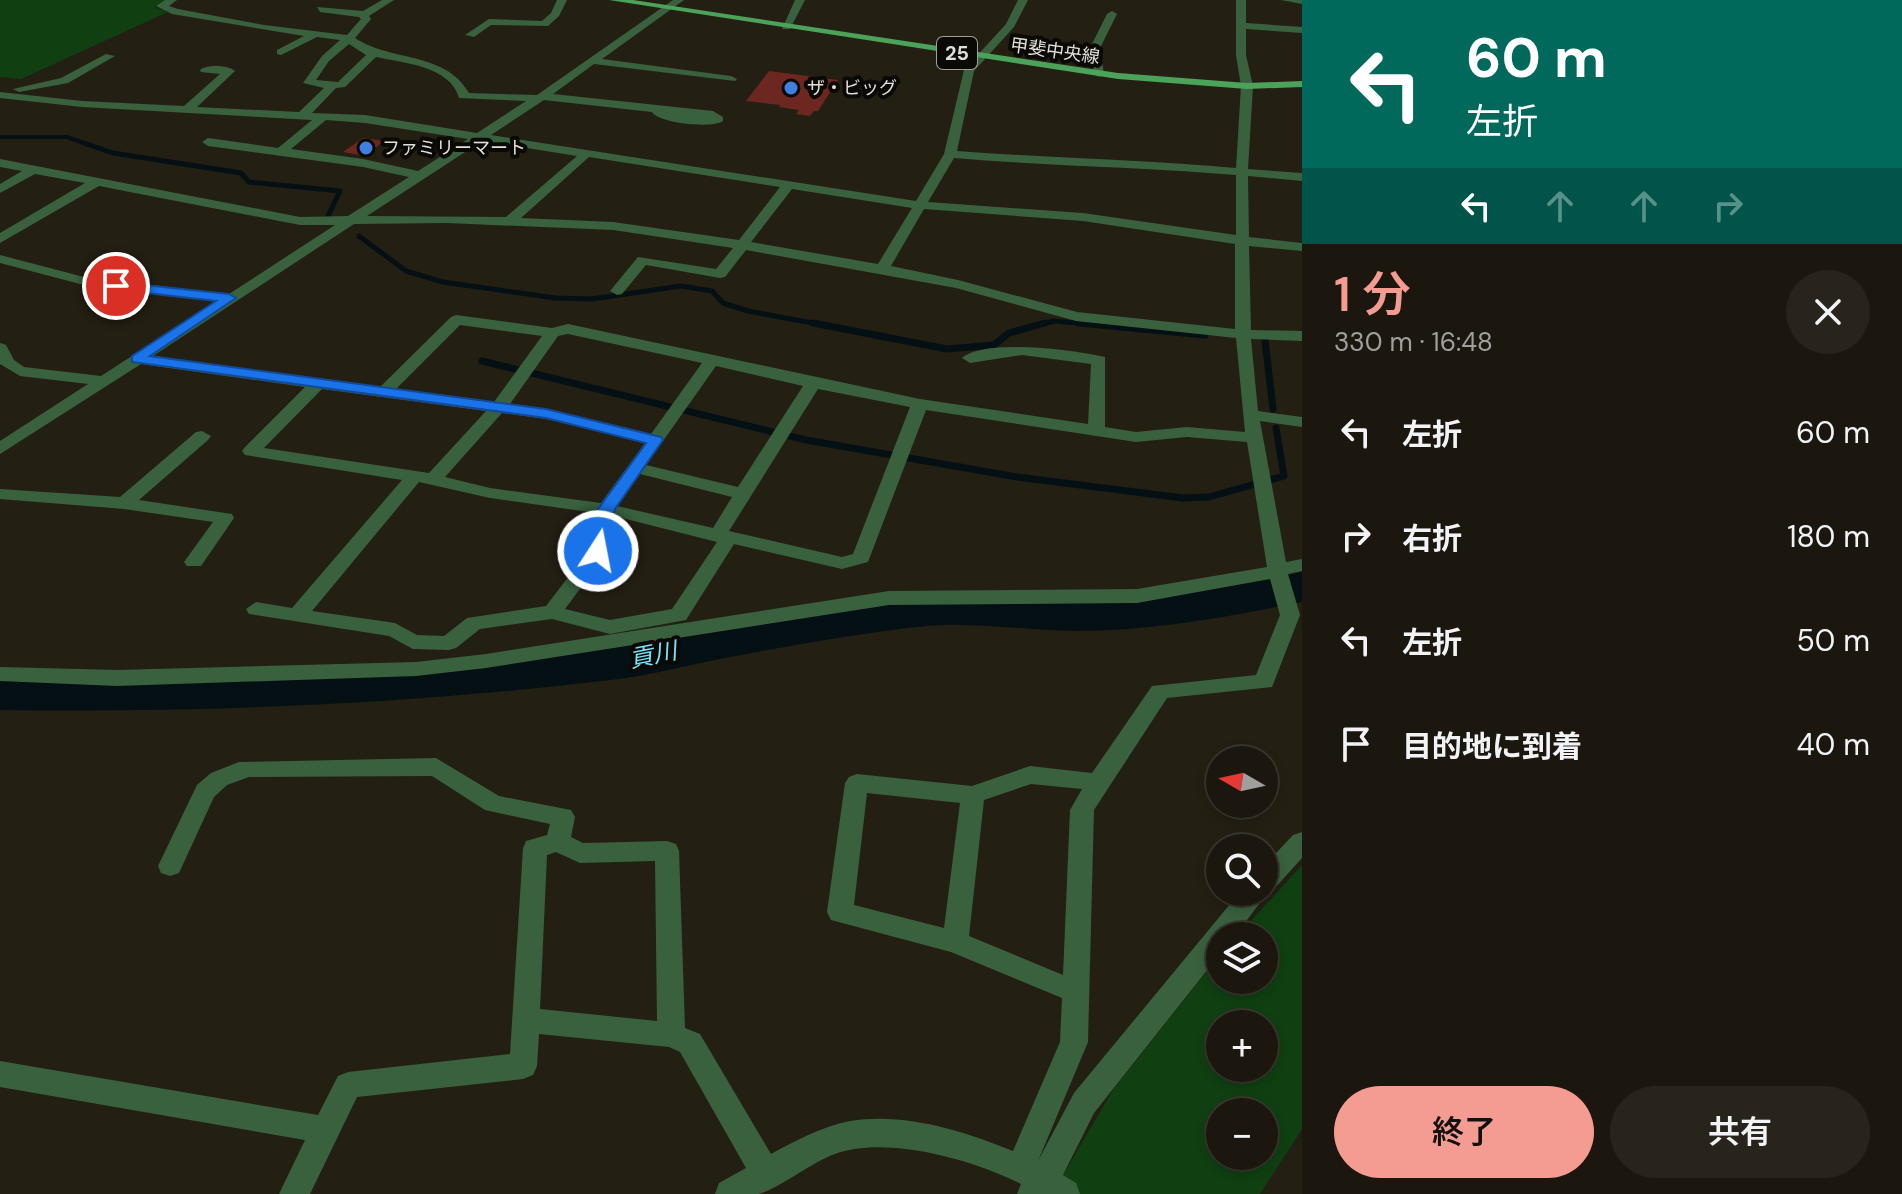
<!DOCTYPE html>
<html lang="ja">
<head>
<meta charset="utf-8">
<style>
	body { margin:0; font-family:"DM Sans","Noto Sans JP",sans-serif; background:#28241c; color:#f1f3f6; height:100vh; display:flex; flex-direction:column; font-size:30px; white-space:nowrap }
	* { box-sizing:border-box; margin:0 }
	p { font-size:26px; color:#a09f9e }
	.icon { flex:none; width:44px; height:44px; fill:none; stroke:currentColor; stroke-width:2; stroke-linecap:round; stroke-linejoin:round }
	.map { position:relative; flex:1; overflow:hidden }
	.sheet { display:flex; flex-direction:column; background:#1b170e; width:600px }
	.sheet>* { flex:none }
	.top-card { background:#00695c; color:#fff; overflow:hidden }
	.needle { width:52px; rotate:279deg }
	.controls { position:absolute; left:1206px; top:746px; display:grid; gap:16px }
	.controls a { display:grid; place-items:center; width:72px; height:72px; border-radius:50%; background:#1b170e; box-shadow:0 4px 12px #0003,0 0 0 2px #39362e; font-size:40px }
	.pin { position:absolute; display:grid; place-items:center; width:68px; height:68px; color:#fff; margin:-34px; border:4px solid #fff; border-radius:50%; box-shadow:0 2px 8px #0007 }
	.me { position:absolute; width:88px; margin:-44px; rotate:11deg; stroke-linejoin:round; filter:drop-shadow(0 0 6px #0008) }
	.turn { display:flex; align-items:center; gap:28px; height:168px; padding:0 32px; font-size:36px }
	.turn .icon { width:104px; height:104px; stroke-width:2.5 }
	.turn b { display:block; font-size:56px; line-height:68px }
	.lanes { display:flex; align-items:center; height:76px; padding:0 32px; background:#0003; justify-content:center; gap:40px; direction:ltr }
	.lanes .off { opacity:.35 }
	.round { display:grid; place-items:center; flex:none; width:84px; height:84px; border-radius:42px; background:#28241c }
	.head { display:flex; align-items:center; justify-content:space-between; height:136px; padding:0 32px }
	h1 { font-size:48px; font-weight:600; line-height:60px; color:#f59c92 }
	.button { display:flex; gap:16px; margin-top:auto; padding:16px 32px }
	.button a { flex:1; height:92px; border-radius:48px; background:#f59c92; color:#111; font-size:32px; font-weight:600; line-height:92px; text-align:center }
	.button a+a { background:#28241c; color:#f1f3f6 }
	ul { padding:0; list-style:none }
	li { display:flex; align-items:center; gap:24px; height:104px; padding:0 32px }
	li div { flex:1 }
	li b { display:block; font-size:30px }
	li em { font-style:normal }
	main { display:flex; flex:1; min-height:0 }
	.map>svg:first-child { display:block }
	.green { fill:#103f12; fill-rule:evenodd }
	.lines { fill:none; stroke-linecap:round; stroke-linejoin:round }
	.stream-far2 { stroke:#041013; stroke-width:4 }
	.stream-far1 { stroke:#041013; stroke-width:5 }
	.stream { stroke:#041013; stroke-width:7 }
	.river { fill:#041013; fill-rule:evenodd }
	.building { fill:#6d2721 }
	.minor { fill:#39613e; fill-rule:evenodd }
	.major { fill:#4ba35a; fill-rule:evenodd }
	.route { fill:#1a73e8; stroke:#114b97; stroke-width:2 }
	.shop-dot { fill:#3f7fe0; stroke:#0b0905; stroke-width:3 }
	.labels { text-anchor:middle; stroke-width:8; stroke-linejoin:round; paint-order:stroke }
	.far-street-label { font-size:18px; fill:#e2dfd8; stroke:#0b0905 }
	.far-poi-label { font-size:18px; fill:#e2dfd8; stroke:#0b0905; text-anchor:start }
	.shield { fill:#0b0905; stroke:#a29f99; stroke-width:2 }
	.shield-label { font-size:20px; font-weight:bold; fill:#e2dfd8 }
	.water-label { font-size:24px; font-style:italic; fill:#77e3fb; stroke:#0b0905 }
</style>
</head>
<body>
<main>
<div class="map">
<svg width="1302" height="1194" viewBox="0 0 1302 1194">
	<rect width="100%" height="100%" fill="#241f13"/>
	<g class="green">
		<polygon points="0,0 166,0 154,7 168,12 21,79 0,77"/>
		<path d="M1302,865v264l-42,65h-208l61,-104 107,-135v25h44v-44h-27zM1220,1024h44v44h-44zM1220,1112h44v44h-44z"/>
	</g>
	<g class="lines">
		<polyline class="stream-far2" points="0,137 67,137 89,145"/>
		<g class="stream-far1">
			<polyline points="84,143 113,153 241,173 249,182 340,191 327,218"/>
			<polyline points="359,236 406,271 443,282 555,298 592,299 681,286 712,291 723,303 748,311 823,325"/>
			<polyline points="1038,325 1054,321 1101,325"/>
		</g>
		<g class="stream">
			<polyline points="813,323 947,349 994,345 1009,333 1045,323"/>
			<polyline points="1079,323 1205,335"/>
			<polyline points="1265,340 1273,409"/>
			<polyline points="482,361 806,440 1017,477 1183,498 1209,497 1284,476 1276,428"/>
		</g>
		<path class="river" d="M1302,572v30c-75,15 -151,29 -228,29 -53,-1 -105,-10 -158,-4 -68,8 -134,20 -201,33 -35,7 -69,16 -104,20 -203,24 -407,33 -611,30v-36c204,3 408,-5 611,-27 32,-4 65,-12 97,-18 67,-13 134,-25 201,-32 56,-6 110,2 165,2 77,1 153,-12 228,-27z"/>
	</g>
	<g class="building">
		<polygon points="769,71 838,80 818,111 814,111 810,116 796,114 799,110 779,107 780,105 746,101"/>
		<polygon points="363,138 384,141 365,156 343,152"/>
	</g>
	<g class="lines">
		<g class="minor">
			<path d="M165,0h12l-8,6 9,3 86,16 83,10 14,-16 -2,-2 -39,-5 -3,-5 46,4 19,-11h12l-25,16 2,3 -16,19c36,24 90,13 114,55l68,2 136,-95h11l-82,59 129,17 6,3 -2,2 -141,-17 -41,30 160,17 10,6v4c-11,8 -65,2 -71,-9l-108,-12 -53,35 425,66 28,-47 20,-84 42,-46 12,-24h10l-14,27 -40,44 -17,80c93,7 186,9 279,17l5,-82 -5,-31v-55h10v23l56,4v6l-56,-4v26l7,31 -5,83 54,4v8l-54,-5 1,61 53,6v8l-53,-5 2,84 51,1v10l-51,-2 7,72 44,6v10l-42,-6 26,141 16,-3v12l-14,3 12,41 -28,72 -105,11 -73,112 -6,232 -50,119 36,-68 166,-201h24v-26l29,-31 9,-3v26l-29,32 -5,2 -33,44h-15v18l-126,159 -31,62 13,8 4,11h-63l4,-10c-47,-24 -135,-49 -186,-30 -23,8 -58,36 -77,40 -13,0 -30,0 -43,0l4,-11 27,-15 -66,-116 -11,-5 -130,-13 -2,32 -4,9 -10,4 -166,18 -47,97h-31l26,-54 -305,-53v-26l318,54 20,-39 10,-4 162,-18 13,-206 3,-7 21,-6 3,-11 -65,-14 -53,-34 -183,1 -22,8 -13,12 -35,76 -9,3 -9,-3 -3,-7 39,-81 14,-12 28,-11 197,-4 63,38 72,14 4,7 -4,20 12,6 84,-2 9,3 3,7 6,177 15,6 71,120c24,-13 52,-28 79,-33 54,-9 114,10 163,30l47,-109 2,-44 -111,-46 -120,-32 -4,-8 18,-129 4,-6 8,-3 115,12 58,-20 62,7 60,-87 104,-11 24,-60 -10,-36 -133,24 -248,2 -403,63 -70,8 -299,10 -117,-5v-14l117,3 299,-8 70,-8 403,-63 248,-2 130,-22 -20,-125 -60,-5 -51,5 -210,-32 -58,152 -26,7 -108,-25 -48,76 -76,14 -58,-15 -72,10 -24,19 -7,2 -36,-1 -24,-13 -140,-22 -3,-5 10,-7 36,6 110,-128 -157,-25 -3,-4 3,-4 60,-60 -164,-23 -141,90v-13l88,-57 -68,-8 -20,-12v-21l6,2 8,15 10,7 77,9 116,-75 -133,-16 -84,-22v-8l84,22 145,17 106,-69h-35l-201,-39 -99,57v-10l85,-50 -50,-9 -35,19v-9l22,-13 -22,-4v-8l300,58 48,-1 61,-39 -46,-10 -155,-21 -6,-4 6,-4 70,10 34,-28 -230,-13 -82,-9v-6l82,9 102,5 36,-32 -19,-2 -1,-2c7,-6 28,-5 35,1l-38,36 102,5 25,-24 -21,-5 19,-27 18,-16 -23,-3 -36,18 -4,-1v-4l27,-14 -132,-22 -16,-8zM349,44l17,11 -28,27 -22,-2 13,-19zM376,57c28,6 74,9 83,41l67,3 -49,32 -112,-18 -53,-2 24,-25 9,-1zM326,120l39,3 103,16 -50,32 -55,-12 -72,-10zM482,141l95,15 -71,61 -139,-1zM589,157l191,30 -41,53 -126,-18 -92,-4zM954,158c94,8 188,9 282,17v60l-153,-22 -155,-11zM792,189l120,19 -34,56 -127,-22zM924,209l159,12 152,23v85l-158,-17 -119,-32 -67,-14zM447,223l166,7 120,18 -17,21 -78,-12 -28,34 7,4 5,-1 24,-29 74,13 5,-1 21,-27 210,38 120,33 160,17 9,94 -58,-5 -51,5 -31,-5v-70c-30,-7 -120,-19 -143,1l8,5 52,-8 69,9 -3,60 -168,-25 -352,-75 -16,4 -96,-13 -5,2 -71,70 -227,-31 201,-132zM460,325l82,11 -48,66 -98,-13zM568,334l134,29 -51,71 -105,-25 -36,-5 48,-68zM716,366l87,20 -65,101 -92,-22zM322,389l164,22 -57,62 -165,-25zM818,389l92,18 -57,147 -11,3 -113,-26zM502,413l44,6 99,24 -44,60 -111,-15 -45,-11zM640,474l92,23 -19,31 -96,-22zM419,482l71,16 106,15 -7,37 -43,56 -79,12 -23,18 -27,-1 -22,-12 -83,-12zM614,516l103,26 -45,67 -62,11 -45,-11 43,-58zM1031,784l51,5 -12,21 -7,165 -94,-39 15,-136zM867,793l93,10 -16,125 -90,-23zM556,852l24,11 75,-2 2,160 -117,-12 7,-154z"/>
			<polygon points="557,0 567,0 559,16 548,26 491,25 474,37 465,35 489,19 542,21 551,13"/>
			<polygon points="795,0 805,0 790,29 782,29"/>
			<polygon points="1281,0 1302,0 1302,4"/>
			<polygon points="1112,11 1117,14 1100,48 1104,74 1099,77 1094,74 1090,48 1107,14"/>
			<polygon points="106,54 115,56 68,83 19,92 13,89 61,78"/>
			<polygon points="202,431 211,436 208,440 139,500 232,514 234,518 201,566 187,566 184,562 213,522 124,509 0,499 0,489 120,497 196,432"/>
		</g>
		<polygon class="major" points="609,0 633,0 1118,73 1247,83 1302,81 1302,87 1247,89 1118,79"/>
	</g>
	<polygon class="route" points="116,282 229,294 236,298 150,356 546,409 661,437 663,440 615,509 607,551 604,555 592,555 589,551 598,509 646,443 546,418 132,362 132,356 216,301 111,289 109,286"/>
	<g class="shop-dot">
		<circle cx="791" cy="88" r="8"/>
		<circle cx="366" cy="148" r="8"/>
	</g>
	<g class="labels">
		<g class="far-street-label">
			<text transform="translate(1055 51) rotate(8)" y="6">甲斐中央線</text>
		</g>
		<g class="far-poi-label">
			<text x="807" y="94">ザ・ビッグ</text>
			<text x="382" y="154">ファミリーマート</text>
		</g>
		<rect class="shield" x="937" y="37" width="40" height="32" rx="6"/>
		<g class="shield-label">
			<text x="957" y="60">25</text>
		</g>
		<g class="water-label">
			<text transform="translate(653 655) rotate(-11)" y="8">貢川</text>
		</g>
	</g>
</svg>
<div class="controls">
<a><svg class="needle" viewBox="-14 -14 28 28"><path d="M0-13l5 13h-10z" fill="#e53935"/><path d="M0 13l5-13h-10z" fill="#a09f9e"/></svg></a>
<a><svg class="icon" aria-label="search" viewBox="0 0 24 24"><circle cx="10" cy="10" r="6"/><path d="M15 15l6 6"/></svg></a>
<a><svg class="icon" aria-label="layers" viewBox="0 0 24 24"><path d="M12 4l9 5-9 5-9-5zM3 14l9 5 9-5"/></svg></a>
<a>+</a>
<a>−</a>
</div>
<div class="pin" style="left:116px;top:286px;background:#d93025"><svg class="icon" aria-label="arrive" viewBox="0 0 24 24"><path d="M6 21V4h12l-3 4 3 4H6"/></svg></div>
<svg class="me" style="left:598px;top:551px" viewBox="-20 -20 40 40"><circle r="17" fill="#1a73e8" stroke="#fff" stroke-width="3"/><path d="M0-11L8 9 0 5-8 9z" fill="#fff"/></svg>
</div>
<section class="sheet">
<div class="top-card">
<div class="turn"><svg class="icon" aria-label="left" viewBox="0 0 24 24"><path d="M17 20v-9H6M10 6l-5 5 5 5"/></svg><div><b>60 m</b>左折</div></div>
<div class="lanes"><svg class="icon" aria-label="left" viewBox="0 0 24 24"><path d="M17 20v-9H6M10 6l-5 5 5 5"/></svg><svg class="icon off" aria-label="ahead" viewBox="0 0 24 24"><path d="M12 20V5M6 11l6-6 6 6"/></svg><svg class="icon off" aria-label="ahead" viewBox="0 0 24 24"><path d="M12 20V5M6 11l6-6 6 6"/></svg><svg class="icon off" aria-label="right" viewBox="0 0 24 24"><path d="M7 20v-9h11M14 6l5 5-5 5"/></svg></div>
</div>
<div class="head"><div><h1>1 分</h1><p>330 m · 16:48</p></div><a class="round"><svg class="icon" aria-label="close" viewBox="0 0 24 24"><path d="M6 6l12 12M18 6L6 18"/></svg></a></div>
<ul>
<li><svg class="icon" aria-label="left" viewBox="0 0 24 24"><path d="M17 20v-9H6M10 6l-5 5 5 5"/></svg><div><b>左折</b></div><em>60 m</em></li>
<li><svg class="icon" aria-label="right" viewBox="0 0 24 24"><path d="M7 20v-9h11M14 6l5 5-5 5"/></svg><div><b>右折</b></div><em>180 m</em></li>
<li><svg class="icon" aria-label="left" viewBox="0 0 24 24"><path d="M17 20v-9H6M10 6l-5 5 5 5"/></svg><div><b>左折</b></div><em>50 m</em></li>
<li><svg class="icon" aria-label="arrive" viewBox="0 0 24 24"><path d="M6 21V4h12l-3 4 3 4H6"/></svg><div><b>目的地に到着</b></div><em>40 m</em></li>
</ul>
<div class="button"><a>終了</a><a>共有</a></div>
</section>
</main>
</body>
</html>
